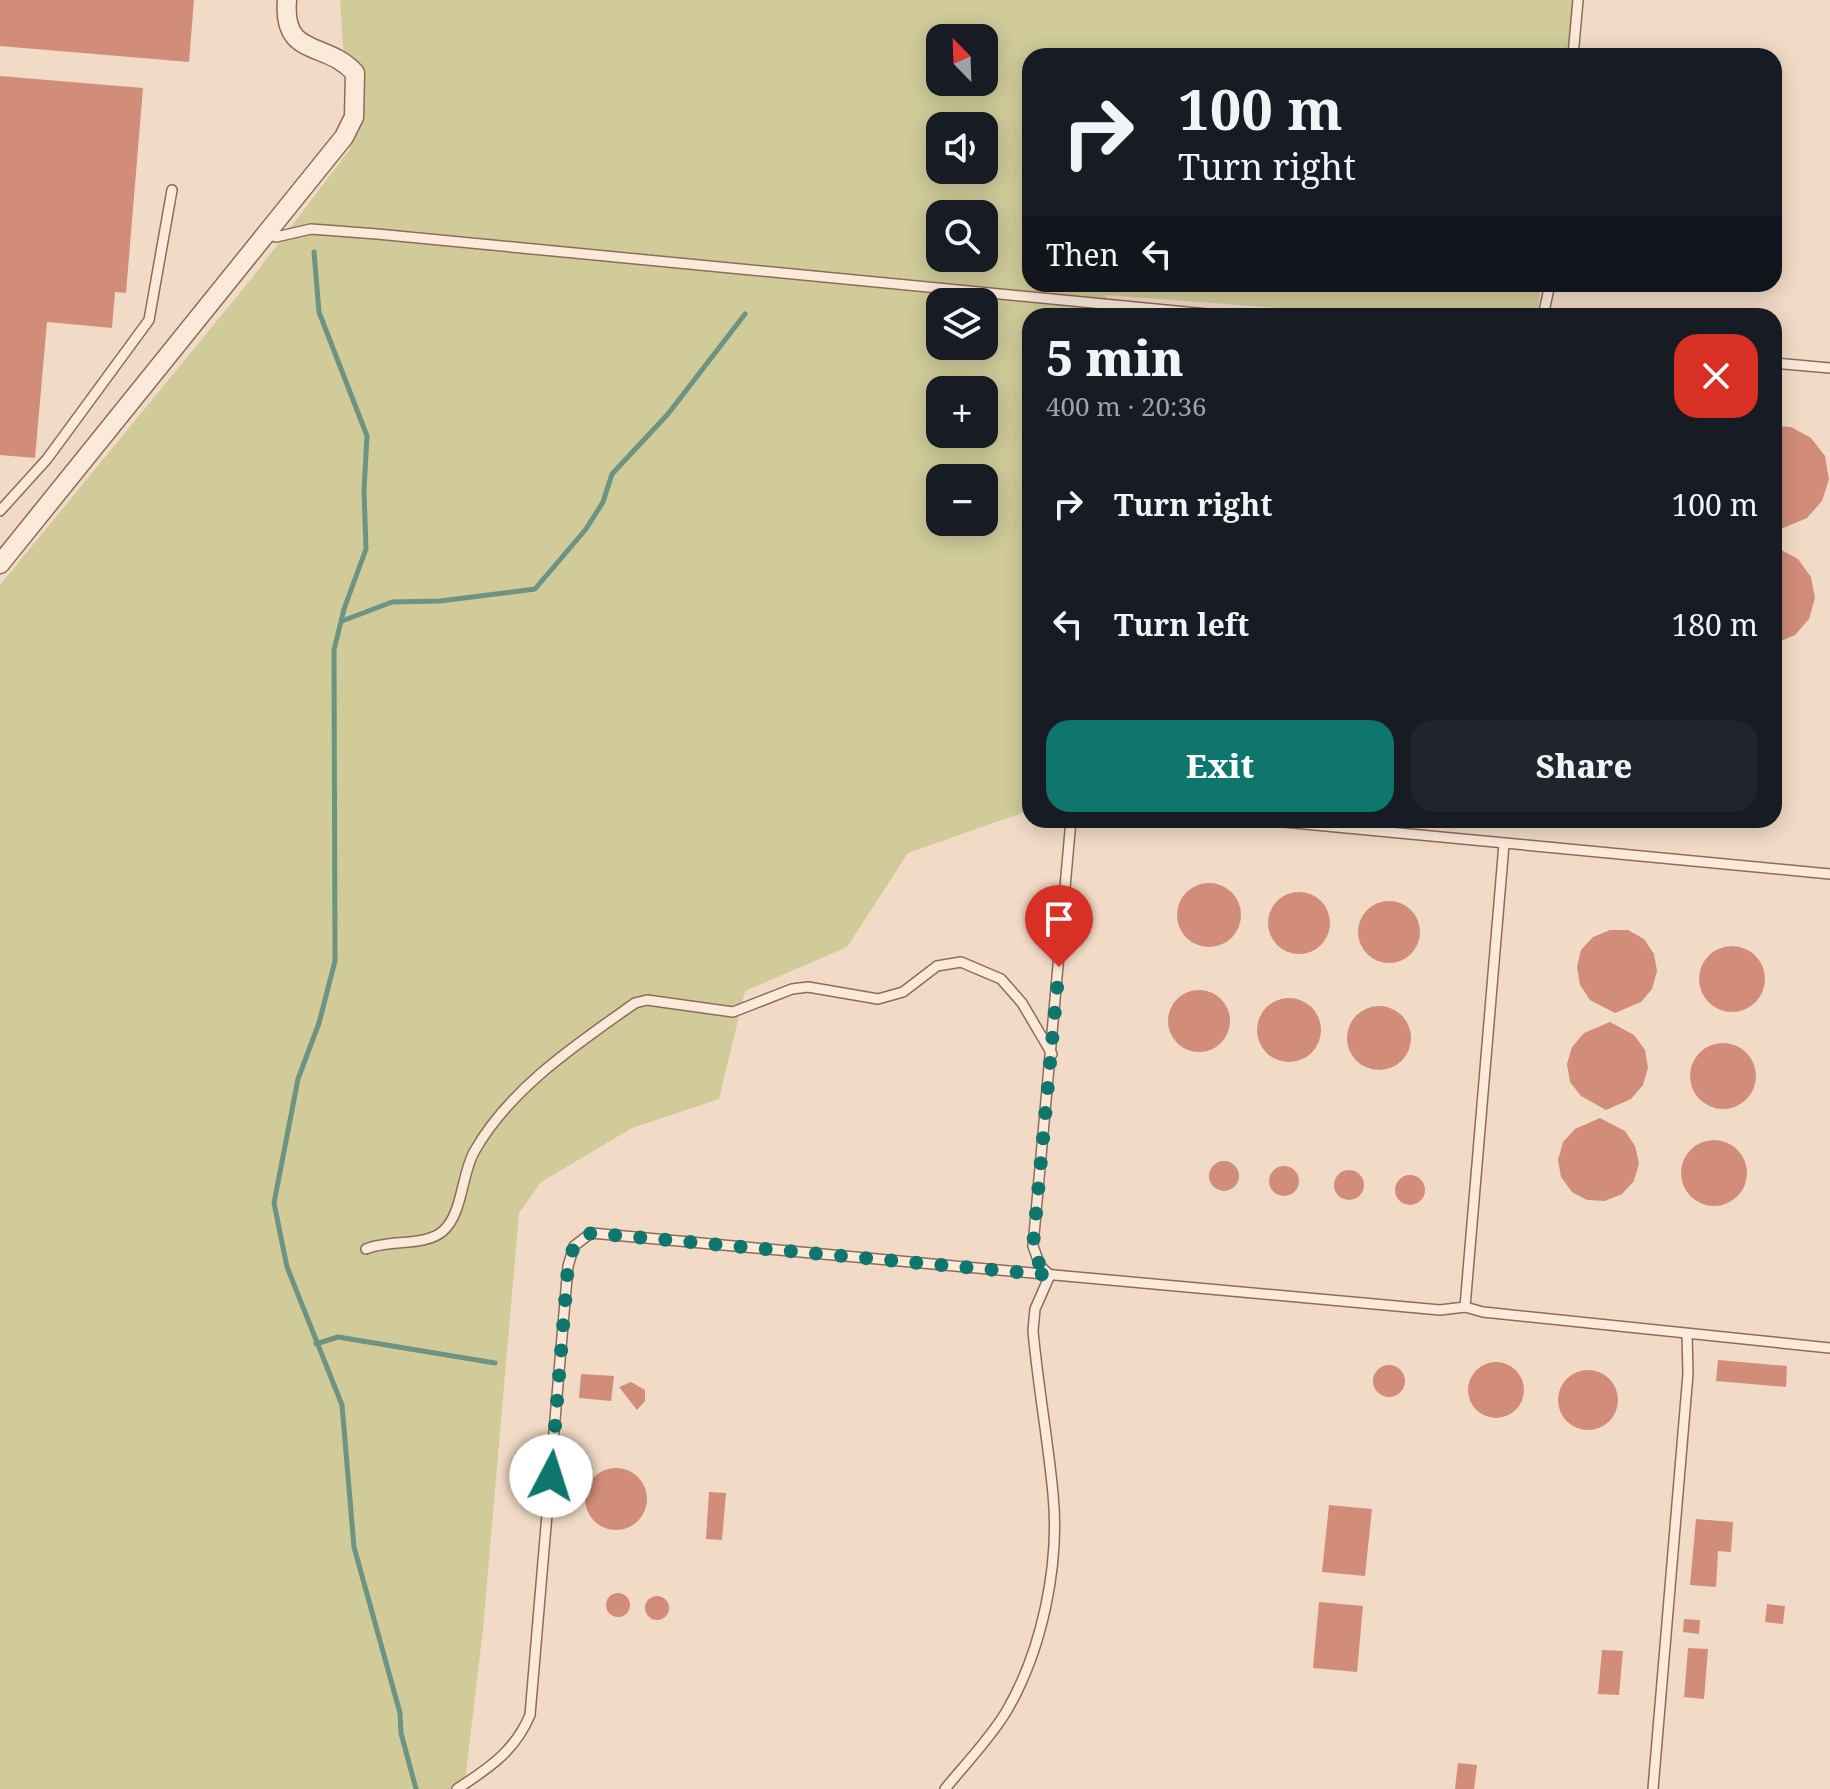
<!DOCTYPE html>
<html lang="en">
<head>
<meta charset="utf-8">
<style>
	body { margin:0; font-family:"Noto Serif",serif; background:#20242c; color:#f1f3f6; height:100vh; display:flex; flex-direction:column; font-size:30px; white-space:nowrap }
	* { box-sizing:border-box; margin:0 }
	p { font-size:26px; color:#9ea1a6 }
	.icon { flex:none; width:44px; height:44px; fill:none; stroke:currentColor; stroke-width:2; stroke-linecap:round; stroke-linejoin:round }
	.map { position:relative; flex:1; overflow:hidden }
	.panel { position:absolute; left:1022px; top:308px; width:760px; height:520px; display:flex; flex-direction:column; background:#171b24; border-radius:24px; box-shadow:0 4px 20px #0003 }
	.panel>* { flex:none }
	.guide { position:absolute; left:1022px; top:48px; width:760px; height:244px; border-radius:24px; box-shadow:0 4px 20px #0003; background:#171b24; color:#f1f3f6; overflow:hidden }
	.needle { width:52px; rotate:337deg }
	.tools { position:absolute; left:926px; top:24px; display:grid; gap:16px }
	.tools a { display:grid; place-items:center; width:72px; height:72px; border-radius:16px; background:#171b24; box-shadow:0 4px 20px #0003; font-size:40px }
	.pin { position:absolute; display:grid; place-items:center; width:68px; height:68px; color:#fff; margin:-82px -34px; border-radius:50% 50% 50% 0; rotate:-45deg; box-shadow:0 0 8px #0007 }
	.pin .icon { rotate:45deg }
	.me { position:absolute; width:88px; margin:-44px; rotate:5deg; stroke-linejoin:round; filter:drop-shadow(0 0 6px #0008) }
	.turn { display:flex; align-items:center; gap:28px; height:168px; padding:0 24px; font-size:36px }
	.turn .icon { width:104px; height:104px; stroke-width:2.5 }
	.turn b { display:block; font-size:56px; line-height:68px }
	.then { display:flex; align-items:center; height:76px; padding:0 24px; background:#0003; gap:16px; font-size:30px }
	.round { display:grid; place-items:center; flex:none; width:84px; height:84px; border-radius:24px; background:#20242c }
	.summary { display:flex; align-items:center; justify-content:space-between; height:136px; padding:0 24px }
	h1 { font-size:48px; font-weight:800; line-height:60px }
	.button { display:flex; gap:16px; margin-top:auto; padding:16px 24px }
	.button a { flex:1; height:92px; border-radius:24px; background:#0f766e; color:#fff; font-size:32px; font-weight:800; line-height:92px; text-align:center }
	.button a+a { background:#20242c; color:#f1f3f6 }
	ul { padding:0; list-style:none }
	li { display:flex; align-items:center; gap:24px; height:120px; padding:0 24px }
	li div { flex:1 }
	li b { display:block; font-size:30px }
	li em { font-style:normal }
	.map>svg:first-child { display:block }
	.green { fill:#d0cb99; fill-rule:evenodd }
	.lines { fill:none; stroke-linecap:round; stroke-linejoin:round }
	.stream { stroke:#6d9482; stroke-width:5 }
	.building { fill:#d18c7a }
	.service-casing { stroke:#8e6b5a; stroke-width:12 }
	.minor-casing { stroke:#8e6b5a; stroke-width:21 }
	.service { stroke:#fbeada; stroke-width:9 }
	.minor { stroke:#fbeada; stroke-width:18 }
	.route { stroke:#0f766e; stroke-width:14; stroke-dasharray:0 25.2 }
</style>
</head>
<body>
<div class="map">
<svg width="1830" height="1789" viewBox="0 0 1830 1789">
	<rect width="100%" height="100%" fill="#f1dbc6"/>
	<path class="green" d="M340,0h1236l-7,56h-539v228h511l-4,32h-154l-277,-21 -2,21h-74v494l-122,43 -61,94 -102,44 -26,108 -87,29 -91,54 -22,31 -36,416 -19,160h-464v-1204l252,-307 98,-129zM940,38h44v44h-44zM940,126h44v44h-44zM940,214h44v44h-44zM940,302h44v44h-44zM940,390h44v44h-44zM940,478h44v44h-44z"/>
	<g class="lines">
		<g class="stream">
			<polyline points="314,252 319,312 367,436 364,490 366,549 344,609 334,650 335,961 319,1023 298,1079 274,1203 287,1267 342,1405 354,1547 400,1713 401,1733 416,1789"/>
			<polyline points="342,621 392,602 440,601 535,589 586,529 603,502 612,474 668,414 745,314"/>
			<polyline points="316,1344 338,1337 495,1363"/>
		</g>
	</g>
	<g class="building">
		<polygon points="0,0 194,0 189,62 0,46"/>
		<polygon points="0,76 143,88 126,293 115,292 112,328 47,322 35,458 0,455"/>
		<polygon points="1774,426 1791,427 1811,438 1825,456 1829,479 1822,501 1807,518 1774,532"/>
		<polygon points="1774,546 1798,559 1811,577 1815,598 1809,619 1795,635 1774,644"/>
		<circle cx="1209" cy="915" r="32"/>
		<circle cx="1299" cy="923" r="31"/>
		<circle cx="1389" cy="932" r="31"/>
		<polygon points="1610,930 1628,930 1644,939 1654,954 1657,971 1652,989 1641,1002 1615,1013 1590,1000 1580,985 1577,967 1581,950 1593,937"/>
		<circle cx="1732" cy="979" r="33"/>
		<circle cx="1199" cy="1021" r="31"/>
		<circle cx="1289" cy="1030" r="32"/>
		<circle cx="1379" cy="1038" r="32"/>
		<polygon points="1610,1022 1634,1035 1645,1050 1648,1068 1643,1085 1631,1099 1606,1110 1581,1096 1570,1082 1567,1064 1572,1047 1584,1033"/>
		<circle cx="1723" cy="1076" r="33"/>
		<polygon points="1600,1118 1625,1131 1635,1146 1639,1163 1634,1181 1622,1194 1605,1201 1587,1200 1572,1192 1561,1177 1558,1160 1563,1142 1575,1129"/>
		<circle cx="1714" cy="1173" r="33"/>
		<circle cx="1224" cy="1176" r="15"/>
		<circle cx="1284" cy="1181" r="15"/>
		<circle cx="1349" cy="1185" r="15"/>
		<circle cx="1410" cy="1190" r="15"/>
		<polygon points="1718,1360 1787,1366 1786,1387 1716,1381"/>
		<circle cx="1496" cy="1390" r="28"/>
		<circle cx="1389" cy="1381" r="16"/>
		<circle cx="1588" cy="1400" r="30"/>
		<polygon points="581,1374 614,1376 611,1401 579,1398"/>
		<polygon points="631,1382 645,1390 645,1401 637,1410 619,1387"/>
		<circle cx="616" cy="1499" r="31"/>
		<polygon points="709,1492 726,1493 722,1540 706,1539"/>
		<polygon points="1329,1505 1372,1509 1365,1576 1322,1572"/>
		<polygon points="1696,1519 1733,1522 1731,1552 1718,1551 1716,1587 1690,1585"/>
		<circle cx="618" cy="1605" r="12"/>
		<circle cx="657" cy="1608" r="12"/>
		<polygon points="1319,1602 1363,1606 1357,1672 1313,1668"/>
		<polygon points="1767,1604 1785,1606 1783,1624 1765,1622"/>
		<polygon points="1684,1619 1700,1620 1699,1634 1683,1632"/>
		<polygon points="1688,1648 1708,1649 1704,1699 1684,1697"/>
		<polygon points="1602,1650 1623,1651 1619,1695 1598,1694"/>
		<polygon points="1458,1763 1477,1765 1474,1789 1455,1789"/>
	</g>
	<g class="lines">
		<g class="service-casing">
			<g id="service">
				<polyline points="1573,56 1578,0"/>
				<polyline points="265,234 276,237 311,229 377,234 1228,316"/>
				<polyline points="1543,316 1550,284"/>
				<polyline points="1774,363 1830,368"/>
				<polyline points="0,511 47,459 149,320 172,190"/>
				<polyline points="1263,820 1830,874"/>
				<path d="M366,1249c22,-10 59,-2 77,-18 20,-18 18,-55 31,-79 36,-64 103,-108 161,-149l12,-3 86,12 59,-23 16,-2 70,12 25,-7 34,-26 24,-4 40,17 21,24 30,51"/>
				<polyline points="1465,1307 1504,844"/>
				<path d="M457,1789c32,-21 58,-38 73,-74l38,-449 6,-20 17,-13 849,77 25,-3 18,5 347,36"/>
				<path d="M945,1789c20,-25 44,-49 61,-77 36,-61 54,-147 47,-218 -5,-54 -15,-108 -20,-163l2,-22 15,-34 -10,-9 -7,-20 38,-426"/>
				<polyline points="1653,1789 1688,1374 1687,1334"/>
			</g>
		</g>
		<g class="minor-casing">
			<path id="minor" d="M0,564l344,-427 10,-20 1,-44c-29,-33 -73,-14 -68,-73"/>
		</g>
		<use href="#service" class="service"/>
		<use href="#minor" class="minor"/>
	</g>
	<g class="lines">
		<polyline class="route" points="551,1476 568,1266 574,1246 591,1233 1050,1275 1040,1266 1033,1246 1059,967"/>
	</g>
</svg>
<div class="tools">
<a><svg class="needle" viewBox="-14 -14 28 28"><path d="M0-13l5 13h-10z" fill="#e53935"/><path d="M0 13l5-13h-10z" fill="#9ea1a6"/></svg></a>
<a><svg class="icon" aria-label="sound" viewBox="0 0 24 24"><path d="M4 9h4l5-4v14l-5-4H4zM17 9q2 3 0 6"/></svg></a>
<a><svg class="icon" aria-label="search" viewBox="0 0 24 24"><circle cx="10" cy="10" r="6"/><path d="M15 15l6 6"/></svg></a>
<a><svg class="icon" aria-label="layers" viewBox="0 0 24 24"><path d="M12 4l9 5-9 5-9-5zM3 14l9 5 9-5"/></svg></a>
<a>+</a>
<a>−</a>
</div>
<div class="pin" style="left:1059px;top:967px;background:#d93025"><svg class="icon" aria-label="arrive" viewBox="0 0 24 24"><path d="M6 21V4h12l-3 4 3 4H6"/></svg></div>
<svg class="me" style="left:551px;top:1476px" viewBox="-20 -20 40 40"><circle r="19" fill="#fff"/><path d="M0-13L10 11 0 6-10 11z" fill="#0f766e"/></svg>
<div class="guide">
<div class="turn"><svg class="icon" aria-label="right" viewBox="0 0 24 24"><path d="M7 20v-9h11M14 6l5 5-5 5"/></svg><div><b>100 m</b>Turn right</div></div>
<div class="then">Then<svg class="icon" aria-label="left" viewBox="0 0 24 24"><path d="M17 20v-9H6M10 6l-5 5 5 5"/></svg></div>
</div>
<section class="panel">
<div class="summary"><div><h1>5 min</h1><p>400 m · 20:36</p></div><a class="round" style="background:#d93025;color:#fff"><svg class="icon" aria-label="close" viewBox="0 0 24 24"><path d="M6 6l12 12M18 6L6 18"/></svg></a></div>
<ul>
<li><svg class="icon" aria-label="right" viewBox="0 0 24 24"><path d="M7 20v-9h11M14 6l5 5-5 5"/></svg><div><b>Turn right</b></div><em>100 m</em></li>
<li><svg class="icon" aria-label="left" viewBox="0 0 24 24"><path d="M17 20v-9H6M10 6l-5 5 5 5"/></svg><div><b>Turn left</b></div><em>180 m</em></li>
</ul>
<div class="button"><a>Exit</a><a>Share</a></div>
</section>
</div>
</body>
</html>
